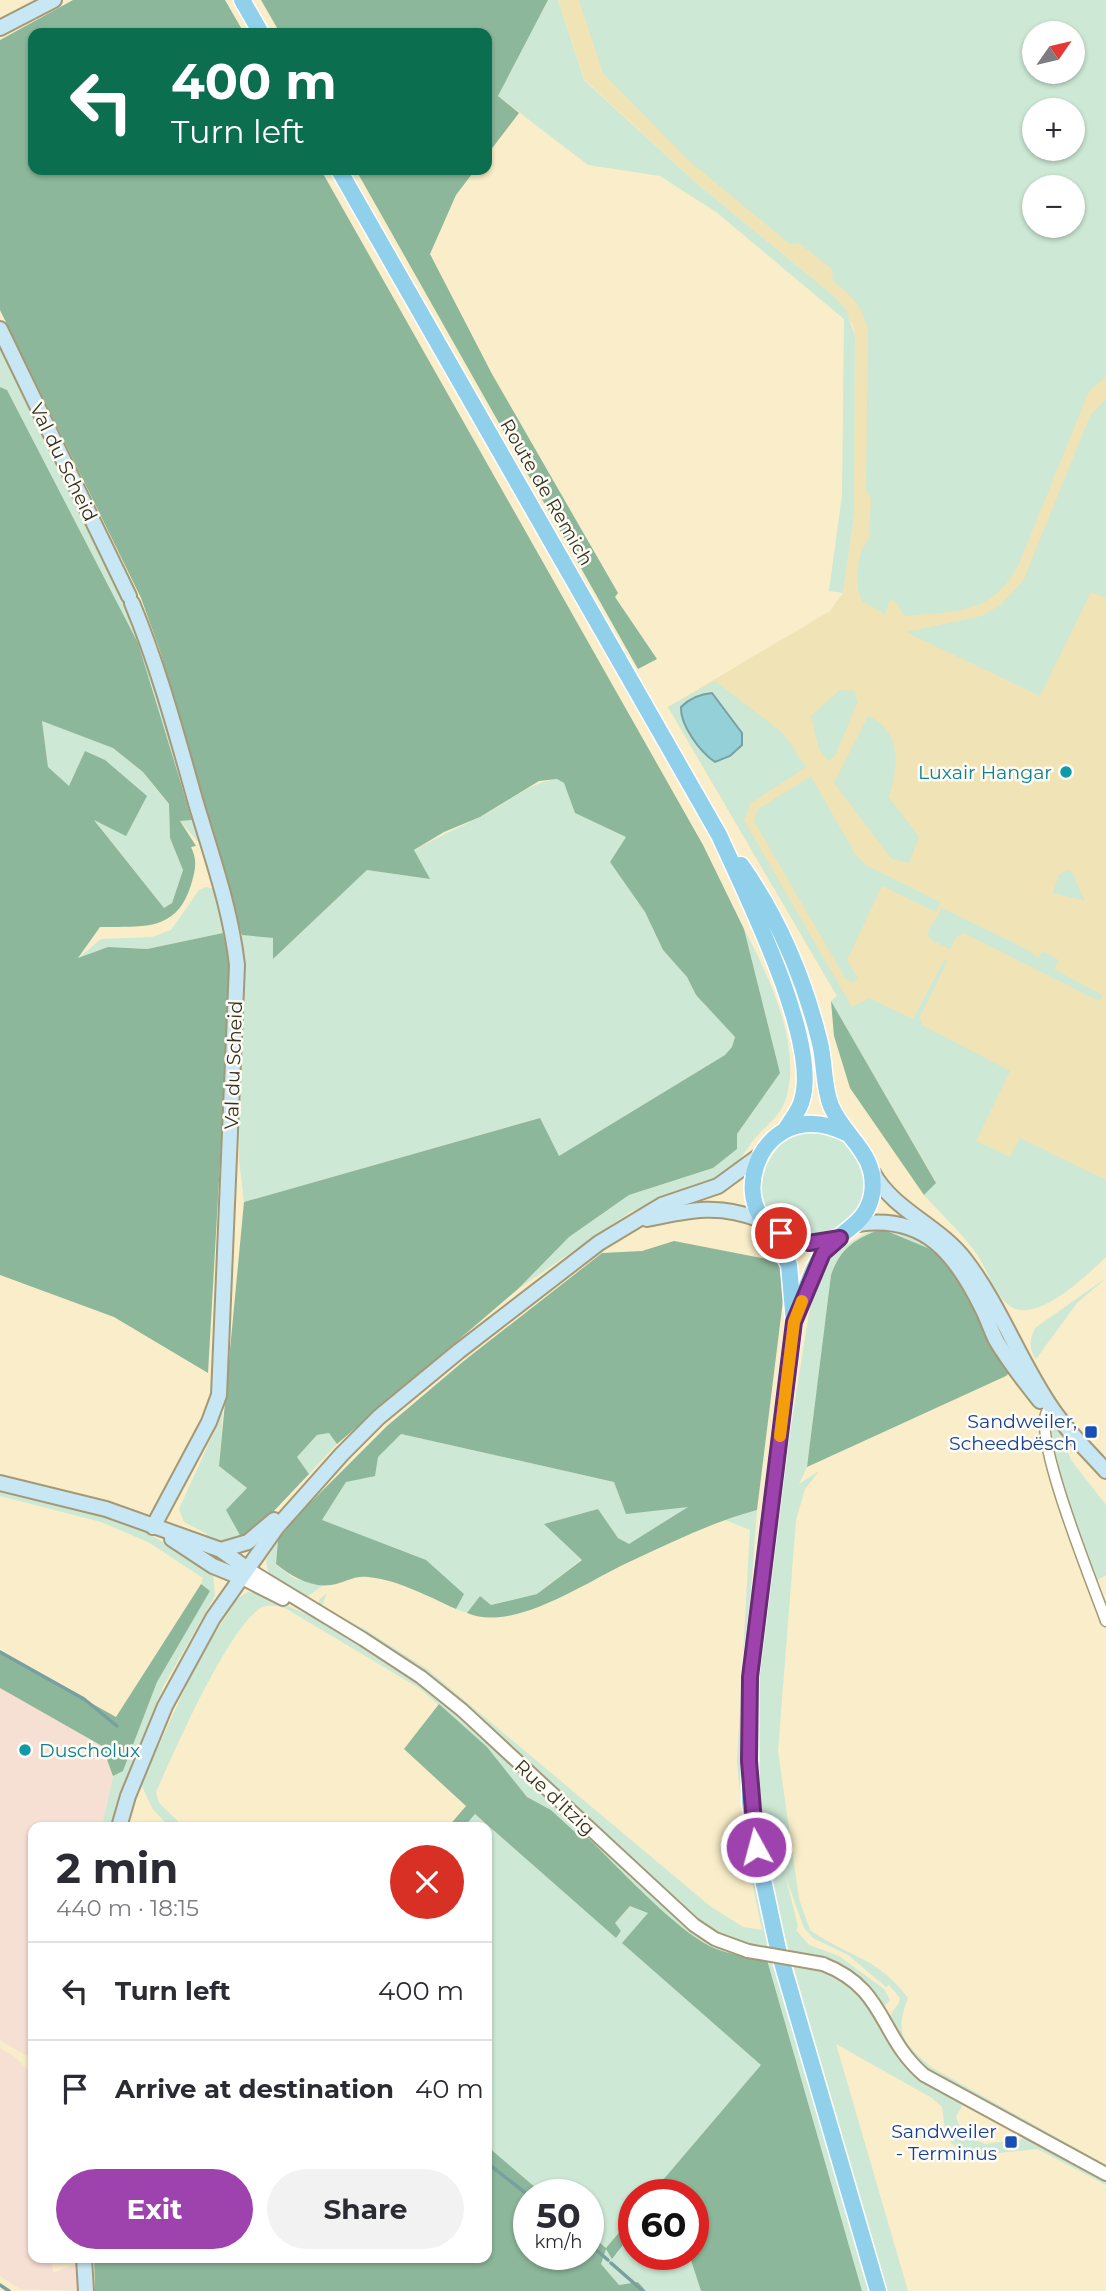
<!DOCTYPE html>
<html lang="en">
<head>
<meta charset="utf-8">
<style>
	body { margin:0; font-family:Montserrat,sans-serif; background:#f2f2f3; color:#2b2b33; height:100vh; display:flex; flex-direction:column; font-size:26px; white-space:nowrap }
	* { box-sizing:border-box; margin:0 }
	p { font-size:23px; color:#7c7c81 }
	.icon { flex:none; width:38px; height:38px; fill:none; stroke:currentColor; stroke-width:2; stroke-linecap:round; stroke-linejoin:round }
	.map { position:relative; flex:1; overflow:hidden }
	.panel { position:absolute; left:28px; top:1822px; width:464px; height:441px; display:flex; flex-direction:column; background:#fff; border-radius:14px; box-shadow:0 2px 5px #0004 }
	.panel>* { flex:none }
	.banner { position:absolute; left:28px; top:28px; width:464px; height:147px; border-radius:14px; box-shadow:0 2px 5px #0004; background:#0b6e4f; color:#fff; overflow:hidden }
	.needle { width:46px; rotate:56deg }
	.fabs { position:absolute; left:1022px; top:21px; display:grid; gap:14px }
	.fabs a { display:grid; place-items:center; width:63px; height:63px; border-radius:50%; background:#fff; box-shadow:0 2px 5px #0004; font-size:35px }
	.speed { position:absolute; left:513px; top:2179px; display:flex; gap:14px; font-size:35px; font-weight:700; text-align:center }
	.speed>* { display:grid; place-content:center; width:91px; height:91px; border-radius:50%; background:#fff; box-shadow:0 2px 5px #0004; line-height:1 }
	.speed small { font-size:18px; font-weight:400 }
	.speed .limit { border:10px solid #d22; background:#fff; color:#111 }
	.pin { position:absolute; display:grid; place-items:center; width:60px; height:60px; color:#fff; margin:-30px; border:4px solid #fff; border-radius:50%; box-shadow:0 2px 7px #0007 }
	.me { position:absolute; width:77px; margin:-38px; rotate:353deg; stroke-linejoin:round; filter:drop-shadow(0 0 5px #0008) }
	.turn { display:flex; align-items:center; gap:24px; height:147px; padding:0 28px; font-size:32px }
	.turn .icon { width:91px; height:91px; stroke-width:2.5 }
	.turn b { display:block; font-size:49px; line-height:60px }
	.round { display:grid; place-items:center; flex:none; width:74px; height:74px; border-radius:37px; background:#f2f2f3 }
	.headline { display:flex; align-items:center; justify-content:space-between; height:119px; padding:0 28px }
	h1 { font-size:42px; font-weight:700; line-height:52px }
	.button { display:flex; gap:14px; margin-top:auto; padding:14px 28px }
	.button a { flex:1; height:80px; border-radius:42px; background:#9e43ae; color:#fff; font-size:28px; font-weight:700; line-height:80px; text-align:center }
	.button a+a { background:#f2f2f3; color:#2b2b33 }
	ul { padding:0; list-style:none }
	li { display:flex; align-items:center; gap:21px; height:98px; padding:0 28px; border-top:2px solid #e1e1e2 }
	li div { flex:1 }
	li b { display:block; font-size:26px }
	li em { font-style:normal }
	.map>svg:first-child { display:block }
	.industrial { fill:#f6dfd3 }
	.built { fill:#f0e3b6; fill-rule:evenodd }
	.green { fill:#cde8d5; fill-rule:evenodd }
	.forest { fill:#8cb79a; fill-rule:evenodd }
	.water { fill:#94d0d7; stroke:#78a0a1; stroke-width:2 }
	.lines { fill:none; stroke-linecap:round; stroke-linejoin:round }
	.stream { stroke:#78a0a1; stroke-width:3.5 }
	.minor-casing { stroke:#a49977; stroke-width:13 }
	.tertiary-casing { stroke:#a49977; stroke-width:16 }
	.secondary-casing { stroke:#a49977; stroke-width:18 }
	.primary-casing { stroke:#fff; stroke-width:19 }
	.minor { stroke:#fff; stroke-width:10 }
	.tertiary { stroke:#fff; stroke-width:12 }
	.secondary { stroke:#c8e7f5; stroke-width:14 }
	.primary { stroke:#91d0eb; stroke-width:16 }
	.tertiary-bridge-casing { stroke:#a49977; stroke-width:16; stroke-linecap:butt }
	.tertiary-bridge { stroke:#fff; stroke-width:12 }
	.route-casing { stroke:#672c71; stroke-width:18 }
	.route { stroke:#9e43ae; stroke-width:12 }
	.slow { stroke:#f59e0b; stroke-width:12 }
	.culture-dot { fill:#0f9aa8; stroke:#fefcf4; stroke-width:2.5 }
	.transit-dot { fill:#1a4fb4; stroke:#fefcf4; stroke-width:2.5 }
	.labels { text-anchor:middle; stroke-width:5; stroke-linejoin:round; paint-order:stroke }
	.street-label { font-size:19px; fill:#353123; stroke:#fefcf4 }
	.culture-label { font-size:19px; fill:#0d838f; stroke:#fefcf4; text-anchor:end }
	.transit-label { font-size:19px; fill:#164399; stroke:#fefcf4; text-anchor:end }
</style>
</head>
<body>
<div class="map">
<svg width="1106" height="2291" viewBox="0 0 1106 2291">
	<rect width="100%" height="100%" fill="#f9eec9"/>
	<g class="industrial">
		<polygon points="0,1688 102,1746 113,1776 102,1827 33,1827 33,1870 30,1874 33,1876 33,2060 0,2040"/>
		<polygon points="0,2048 15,2057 33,2075 33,2258 52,2258 53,2273 75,2264 78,2258 86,2291 20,2289 0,2276"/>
	</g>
	<path class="built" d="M558,0h548v1239l-155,-31 -120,-207 6,-5 -169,-289 162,-96 13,-18 11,-78 1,-179 -2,-11 -18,-28 -140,-115 -111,-103zM1034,33h39v39h-39zM1034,110h39v39h-39zM1034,187h39v39h-39z"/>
	<g class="green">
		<polygon points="548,0 558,0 584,80 695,182 835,297 846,310 855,336 854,515 843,593 829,591 842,495 844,319 716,212 660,176 588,165 498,96"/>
		<path d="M579,0h527v377l-17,14 -71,175c-27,49 -63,45 -113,50l-11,-16 -4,-1 -5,15 -23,-13c-8,-16 -6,-49 7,-62l2,-40 -5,-9 2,-160c-5,-24 -16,-34 -35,-49l-1,-12 -33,-26 -9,1 -102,-84 -85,-87zM1034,33h39v39h-39zM1034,110h39v39h-39zM1034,187h39v39h-39z"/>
		<polygon points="0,345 132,616 202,840 200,844 180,821 191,820 138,643 7,390 0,387"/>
		<polygon points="1106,399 1106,598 1091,592 1040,696 906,632 982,616 1000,605 1023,581 1090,416"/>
		<path d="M715,681l69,53 22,33 -55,36 -7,17 108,187 17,-9 44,21 32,-60 2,3 -27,55 2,8 88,46 -34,70 34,16 10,-19 86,42v77c-18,17 -69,68 -96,49 -14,-9 -23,-36 -32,-50 -15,-22 -37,-42 -54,-61l12,-13 -105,-181 6,-5 -169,-289z"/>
		<polygon points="840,690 855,691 857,703 835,756 828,761 819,749 811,716"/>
		<path d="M868,716c35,17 30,49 21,81l30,40 -10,26 -17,-4 -58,-76z"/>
		<polygon points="42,720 113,748 143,772 169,805 170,838 183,869 172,903 164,908 93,818 85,751 69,787 48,767"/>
		<polygon points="811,776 855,854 866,865 940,902 936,912 882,886 847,960 858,979 851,982 845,978 754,821 757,810"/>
		<path d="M557,779l7,4 11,30 51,24 -16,25 35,50 18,38 24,27 9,18 39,42 -2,10 -8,8 -167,102 -19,-39 -295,84 -5,-42 3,-225 31,3 1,20 93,-88 62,9 -15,-28c21,-13 42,-22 64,-33 28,-13 49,-35 79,-39z"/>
		<polygon points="1069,870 1072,872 1085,901 1053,893 1059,874"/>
		<polygon points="206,887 216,889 229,935 231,971 223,933 147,949 108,947 77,959 101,939 152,937 171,930 199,890"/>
		<polygon points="942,908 1028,950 1038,958 1042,951 1059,960 1054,969 1102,995 1099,1001 964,933 957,936 950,949 930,939 927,933"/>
		<path d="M744,929c25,47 61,122 40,175 -5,12 -19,23 -28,33 -11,13 -17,27 -30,38l-96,37 -112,77 51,-52 60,-42 84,-27 67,-95z"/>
		<path d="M802,1128c11,2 32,3 41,10 54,43 0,125 -61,84 -16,-10 -22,-20 -20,-39 3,-24 20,-44 40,-55z"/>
		<path d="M878,1226c33,2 52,16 73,41l-69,-37c-26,8 -42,18 -51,45l-24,192 -8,17 20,-13 -14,18 -9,31 -18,231 21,148 11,31c38,27 68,27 98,68 -14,37 -5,44 23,69l175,98v4l-153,-82 -38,-25 -18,-26 -8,-19 10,-14 1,-5 -11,-13 -3,2 -38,-32 -35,-17 -9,-10 -19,-53 13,51 -2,4 13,15 30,11 45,33 6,11 -5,6c-29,-36 -49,-46 -94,-55l3,12c33,8 62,16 81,48 11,19 16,40 32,56 15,17 36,23 54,36l1,4 -6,9 6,18 23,10 22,-3 2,6 8,-1v-6l8,-2 81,42v5l-69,-36 -59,6 -15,-2 -12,-10 -6,-14 -3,-22 -10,-9 -96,-54 72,247h-24l-112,-401 -15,-101 -1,-107 24,-186 29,-183 11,-36 13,-24z"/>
		<path d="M1106,1278l-29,25 -41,56c-8,-11 -6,-20 -1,-31z"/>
		<polygon points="223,1412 219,1466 247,1488 253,1533 217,1544 205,1539 207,1534 184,1522 179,1509"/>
		<polygon points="1057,1424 1071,1460 1106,1505 1106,1575 1097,1580 1062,1485 1048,1428"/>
		<polygon points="329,1433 337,1444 309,1474 297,1457 317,1435"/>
		<polygon points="401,1434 614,1482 689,1507 629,1545 618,1538 598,1509 545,1524 582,1559 537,1594 491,1605 480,1596 467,1613 456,1609 464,1594 322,1520 346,1482"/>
		<polygon points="0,1489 100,1513 146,1532 213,1572 215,1596 163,1687 127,1776 112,1827 102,1827 113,1776 123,1771 157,1682 210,1591 201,1584 203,1578 148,1542 101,1522 0,1496"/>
		<path d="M757,1510l-16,215 9,122 19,90 100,354h-7l-95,-331c-18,-3 -36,-5 -53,-12 -40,-18 -100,-85 -133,-117l-5,2 -25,-23 -24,-13 -40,-50 -68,-59 -134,-80c-10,-2 -17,-5 -26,1 -34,25 -84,141 -103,183l3,11 25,24h-15l-17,-19 -11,-24 58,-126 38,-59 11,-7 11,1 97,43 -38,-24 1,-12 8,-7 -5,13 44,24 61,39 283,237 33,21 19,3 -17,-82 -8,-87 13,-231 -27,-11z"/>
		<polygon points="278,1540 276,1565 295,1579 325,1584 301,1601 269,1576 266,1560"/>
		<polygon points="475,1814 616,1938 621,1931 614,1923 631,1906 649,1913 623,1943 762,2065 651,2194 634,2194 633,2216 606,2248 617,2254 622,2243 633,2232 634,2254 689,2254 701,2291 646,2291 638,2282 619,2285 601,2264 606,2248 588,2233 588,2194 543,2194 487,2146 486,1827 464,1827"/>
	</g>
	<g class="forest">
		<polygon points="73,0 225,0 244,33 33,33 33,170 321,170 703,845 744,929 780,1073 737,1134 737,1149 713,1168 629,1195 569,1237 518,1289 337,1444 329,1433 317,1435 297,1457 309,1474 253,1533 241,1537 226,1510 247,1488 219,1466 244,1202 540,1118 559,1156 725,1055 732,1047 735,1037 696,995 687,977 663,950 645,912 610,862 626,837 575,813 564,783 557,779 539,781 480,817 444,832 414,850 430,879 367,870 273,959 273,938 242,935 160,651 141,598 0,310 0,40"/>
		<polygon points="261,0 548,0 498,96 519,113 487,155 486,33 280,33"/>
		<polygon points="356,170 475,170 456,195 430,254 492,374 618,593 615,597 657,659 638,669"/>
		<path d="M0,387l7,3 131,253 54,177 -12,1 16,25 -5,1c7,14 4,24 0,38 -15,48 -49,41 -91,42l-22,31 30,-11 39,2 76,-16 8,38 -23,402 -94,-56 -114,-42zM42,721l71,27 30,24 26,32 1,34 13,32 -11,33 -8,5 -70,-88 32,16 21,-40 -42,-36 -20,-9 -16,35 -21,-19z"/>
		<polygon points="831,1001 936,1183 924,1195 850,1088 834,1036"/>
		<path d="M882,1229l48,20 21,18 60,104 -5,5 -199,91 24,-192c9,-27 25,-37 51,-46z"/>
		<path d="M674,1241l108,21 4,14 -29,234c-45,12 -87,33 -130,53 -41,19 -114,70 -160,50l13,-17 11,9 46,-11 45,-34 -38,-36 54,-15 20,29 11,6 59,-37 -62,7 -12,-32 -213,-48 -23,23 -3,19 -29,6 -24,38 104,40 38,34 -8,15c-27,-12 -57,-29 -88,-32 -14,-2 -24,6 -37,8 -20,3 -40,-9 -55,-21l2,-24 20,-25 89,-89 78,-66 137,-107 40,-2z"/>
		<polygon points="201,1584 210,1591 157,1682 123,1771 113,1776 102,1746 0,1688 0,1652 116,1717"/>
		<path d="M439,1704l48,43 40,50 24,13 25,23 4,-3c34,32 94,100 134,118 17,7 35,9 53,12l95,331h-161l-12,-37h4v-60h-42l110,-129 -139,-122 26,-30 -18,-7 -15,17 6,8 -5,7 -141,-124 -11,13h-16l18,-21 -62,-57z"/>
		<polygon points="487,2146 543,2194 528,2194 528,2254 588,2254 588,2233 606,2248 633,2216 633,2232 612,2259 606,2249 601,2264 619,2285 638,2282 646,2291 95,2291 94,2258 486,2258"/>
	</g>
	<path class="water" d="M712,693l30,40v12l-12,11 -15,6c-15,-10 -35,-37 -34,-55 9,-9 18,-13 31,-14z"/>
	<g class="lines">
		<g class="stream">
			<polyline points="0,1652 84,1699 117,1726"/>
			<polyline points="486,2162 528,2195"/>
			<polyline points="588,2243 608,2260"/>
			<polyline points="611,2263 643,2291"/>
			<polyline points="0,2285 9,2291"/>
		</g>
		<g class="minor-casing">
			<path id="minor" d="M1053,1410l-6,2c-15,24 47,175 59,209"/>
		</g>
		<g class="tertiary-casing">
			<g id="tertiary">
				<polyline points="246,1568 363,1639 421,1677 462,1710 694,1925 715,1939 748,1951"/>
				<polyline points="240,1577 283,1599"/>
				<path d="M823,1964c64,25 55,71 101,111l182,99"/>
			</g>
		</g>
		<g class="secondary-casing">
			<g id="secondary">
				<polyline points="0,28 54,0"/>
				<polyline points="0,329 129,596"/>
				<path d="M132,603c27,65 45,133 64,200 16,54 35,107 41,162l-18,430 -10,27 -56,105"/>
				<path d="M873,1173c21,38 67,53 93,88 35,46 54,102 87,149 15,22 35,41 53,61"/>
				<path d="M647,1219c42,-9 72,-16 114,1"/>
				<path d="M858,1224c67,-10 98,30 125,86 5,10 8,20 13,30 13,22 28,41 44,61"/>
				<polyline points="0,1483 106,1509 221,1550 246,1568"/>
				<polyline points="172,1539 213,1566 240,1577"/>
				<polyline points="221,1550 248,1542 274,1520"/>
				<polyline points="119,1827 128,1796 165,1706 213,1618 277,1527 342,1454 379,1417 459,1351 599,1243 662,1205 718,1186 759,1156"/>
				<polyline points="84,2258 86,2291"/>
			</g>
		</g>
		<g class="primary-casing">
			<g id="primary">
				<polyline points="242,0 261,33"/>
				<path d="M339,170l380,665c26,58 101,206 83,265 -2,10 -11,20 -16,29"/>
				<path d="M741,865c39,55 63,113 79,178 5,21 3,43 11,63 14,33 47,47 41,88 -5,31 -33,37 -49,59 -13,18 -19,44 -27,64"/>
				<polyline points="768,1226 789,1265 794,1323 750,1677 750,1802 756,1847 778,1949 878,2291"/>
				<path d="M838,1238c-10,2 -22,6 -32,5 -95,-11 -52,-158 42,-109"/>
			</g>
		</g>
		<use href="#minor" class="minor"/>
		<use href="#tertiary" class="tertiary"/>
		<use href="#secondary" class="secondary"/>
		<use href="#primary" class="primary"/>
		<g class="tertiary-bridge-casing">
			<polyline id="tertiary-bridge" points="748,1951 823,1964"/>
		</g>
		<use href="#tertiary-bridge" class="tertiary-bridge"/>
	</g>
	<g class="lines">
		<g class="route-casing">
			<polyline id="route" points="756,1847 749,1761 750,1677 794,1322 823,1253 840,1238 809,1243 781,1233"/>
		</g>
		<use href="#route" class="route"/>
		<polyline class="slow" points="780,1436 794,1322 802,1301"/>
	</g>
	<g class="culture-dot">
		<circle cx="1066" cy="772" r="7"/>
		<circle cx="25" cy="1750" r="7"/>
	</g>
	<g class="transit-dot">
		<rect x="1084" y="1425" width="14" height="14" rx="3.5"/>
		<rect x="1004" y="2135" width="14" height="14" rx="3.5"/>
	</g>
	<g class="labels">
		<g class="street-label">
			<text transform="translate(64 462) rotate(64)" y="7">Val du Scheid</text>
			<text transform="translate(547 492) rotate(60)" y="7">Route de Remich</text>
			<text transform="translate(233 1065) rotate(-88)" y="7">Val du Scheid</text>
			<text transform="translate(555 1797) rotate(43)" y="7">Rue d'Itzig</text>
		</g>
		<g class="culture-label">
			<text x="1052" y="779">Luxair Hangar</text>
			<text x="39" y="1757" text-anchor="start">Duscholux</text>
		</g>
		<g class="transit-label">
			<text x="1077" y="1428">Sandweiler,<tspan x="1077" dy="22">Scheedbësch</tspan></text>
			<text x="997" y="2138">Sandweiler<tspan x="997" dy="22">- Terminus</tspan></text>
		</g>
	</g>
</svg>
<div class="fabs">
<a><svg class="needle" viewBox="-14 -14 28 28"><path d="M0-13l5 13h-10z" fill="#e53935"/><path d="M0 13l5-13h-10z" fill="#7c7c81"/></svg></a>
<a>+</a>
<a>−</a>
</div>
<div class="speed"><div>50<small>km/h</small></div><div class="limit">60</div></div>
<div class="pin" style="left:781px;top:1233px;background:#d93025"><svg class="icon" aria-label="arrive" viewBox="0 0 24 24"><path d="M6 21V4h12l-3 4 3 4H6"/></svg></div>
<svg class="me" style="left:756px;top:1847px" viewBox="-20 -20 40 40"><circle r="17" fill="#9e43ae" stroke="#fff" stroke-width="3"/><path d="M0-11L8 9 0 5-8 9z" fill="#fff"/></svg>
<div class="banner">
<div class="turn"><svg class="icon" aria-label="left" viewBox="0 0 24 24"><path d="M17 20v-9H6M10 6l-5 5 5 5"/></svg><div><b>400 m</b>Turn left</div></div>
</div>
<section class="panel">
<div class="headline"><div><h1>2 min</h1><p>440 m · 18:15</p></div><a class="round" style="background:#d93025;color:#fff"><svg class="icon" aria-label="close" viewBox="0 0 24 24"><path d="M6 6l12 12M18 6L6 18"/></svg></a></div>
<ul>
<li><svg class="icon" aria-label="left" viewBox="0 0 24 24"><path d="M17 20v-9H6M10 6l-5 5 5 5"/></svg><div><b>Turn left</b></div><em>400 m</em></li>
<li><svg class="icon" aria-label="arrive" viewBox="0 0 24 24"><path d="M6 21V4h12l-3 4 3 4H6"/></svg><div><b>Arrive at destination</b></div><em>40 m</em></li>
</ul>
<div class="button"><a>Exit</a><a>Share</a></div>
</section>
</div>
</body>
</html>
